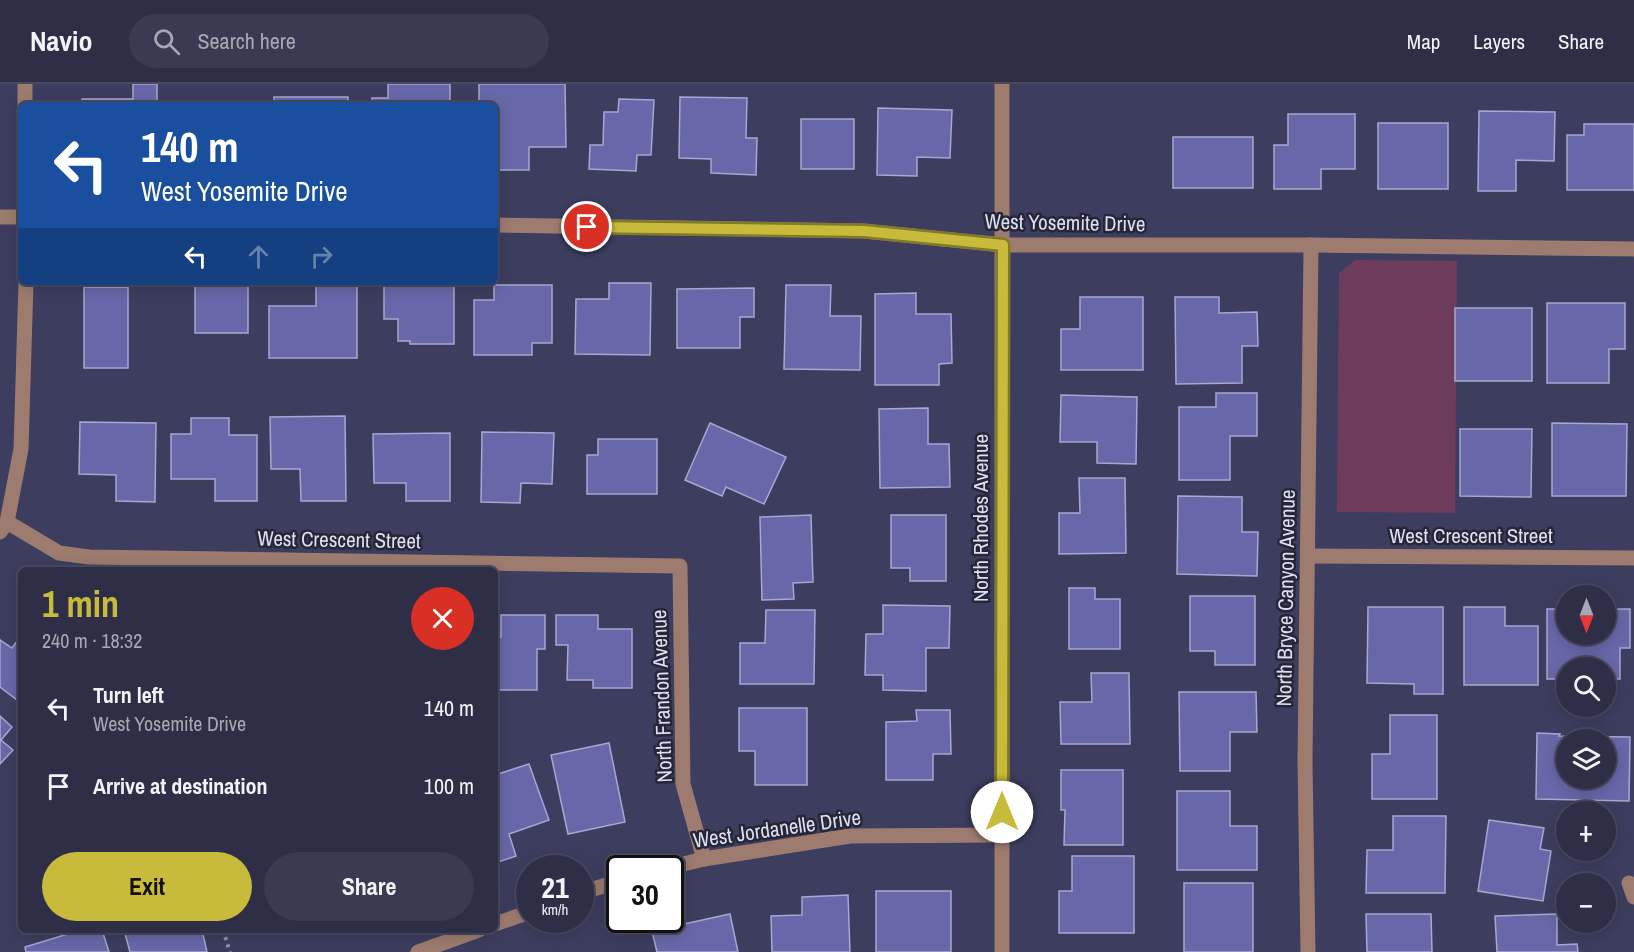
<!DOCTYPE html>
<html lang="en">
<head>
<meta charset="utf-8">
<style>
	body { margin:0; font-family:"Archivo Narrow",sans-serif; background:#3a3a52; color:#f1f3f6; height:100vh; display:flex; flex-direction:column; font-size:22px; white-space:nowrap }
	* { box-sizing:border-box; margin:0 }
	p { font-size:20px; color:#a7a8b4 }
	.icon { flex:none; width:33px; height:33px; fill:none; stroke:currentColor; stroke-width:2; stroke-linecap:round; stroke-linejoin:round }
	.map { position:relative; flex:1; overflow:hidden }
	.drawer { position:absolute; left:18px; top:483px; width:480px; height:366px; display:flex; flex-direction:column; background:#2e2e47; border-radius:9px; box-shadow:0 3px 15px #0003,0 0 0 2px #494a60 }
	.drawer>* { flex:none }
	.banner { position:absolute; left:18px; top:18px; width:480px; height:183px; border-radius:9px; box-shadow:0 3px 15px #0003,0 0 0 2px #494a60; background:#1a4fa0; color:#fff; overflow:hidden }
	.needle { width:39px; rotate:180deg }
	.controls { position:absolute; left:1556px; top:501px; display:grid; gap:12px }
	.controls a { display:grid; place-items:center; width:60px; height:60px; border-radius:50%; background:#2e2e47; box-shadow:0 3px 15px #0003,0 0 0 2px #494a60; font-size:30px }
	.speed { position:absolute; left:516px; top:771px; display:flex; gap:12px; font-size:30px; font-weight:700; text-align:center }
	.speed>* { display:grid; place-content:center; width:78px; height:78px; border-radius:50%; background:#2e2e47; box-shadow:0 3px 15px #0003,0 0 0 2px #494a60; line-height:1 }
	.speed small { font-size:15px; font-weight:400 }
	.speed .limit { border:3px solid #111; border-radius:9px; background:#fff; color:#111 }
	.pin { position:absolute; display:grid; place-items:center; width:51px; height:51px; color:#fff; margin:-26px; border:3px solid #fff; border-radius:50%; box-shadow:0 2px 6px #0007 }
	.me { position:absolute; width:66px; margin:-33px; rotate:0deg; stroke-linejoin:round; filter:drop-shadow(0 0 4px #0008) }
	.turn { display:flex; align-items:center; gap:21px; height:126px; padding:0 24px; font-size:27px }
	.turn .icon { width:78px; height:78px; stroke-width:2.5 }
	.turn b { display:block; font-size:42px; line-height:51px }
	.lanes { display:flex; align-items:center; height:57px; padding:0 24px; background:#0003; justify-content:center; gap:30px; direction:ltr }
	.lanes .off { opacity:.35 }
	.round { display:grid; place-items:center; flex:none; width:63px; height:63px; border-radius:32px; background:#3a3a52 }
	.overview { display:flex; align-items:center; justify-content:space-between; height:102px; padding:0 24px }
	h1 { font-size:36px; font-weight:800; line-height:45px; color:#c8bb3b }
	.action { display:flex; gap:12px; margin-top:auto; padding:12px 24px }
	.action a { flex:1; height:69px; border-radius:36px; background:#c8bb3b; color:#111; font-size:24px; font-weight:800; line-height:69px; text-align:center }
	.action a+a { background:#3a3a52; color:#f1f3f6 }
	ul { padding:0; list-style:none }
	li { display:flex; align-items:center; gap:18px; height:78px; padding:0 24px }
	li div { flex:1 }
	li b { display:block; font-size:22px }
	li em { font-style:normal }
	header { display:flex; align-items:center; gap:36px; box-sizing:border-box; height:84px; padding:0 30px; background:#2e2e47; border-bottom:2px solid #494a60 }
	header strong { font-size:28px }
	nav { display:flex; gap:33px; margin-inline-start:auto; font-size:21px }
	.search { width:420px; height:54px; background:#3a3a52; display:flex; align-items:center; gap:15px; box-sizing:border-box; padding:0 21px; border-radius:33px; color:#a7a8b4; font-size:22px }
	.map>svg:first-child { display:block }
	.green { fill:#6d3c5b }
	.building { fill:#6867a9; stroke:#a6a8d1; stroke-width:1.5; fill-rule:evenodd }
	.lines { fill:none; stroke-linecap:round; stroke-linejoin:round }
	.path { stroke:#9293ae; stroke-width:4; stroke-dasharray:3 4.5; stroke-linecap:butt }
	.minor { stroke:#9d7c6f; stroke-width:15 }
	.route-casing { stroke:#827a26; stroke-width:15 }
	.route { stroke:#c8bb3b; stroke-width:10 }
	.labels { text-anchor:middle; stroke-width:5; stroke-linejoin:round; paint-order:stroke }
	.street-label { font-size:21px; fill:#dedff5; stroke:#252636 }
</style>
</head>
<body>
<header>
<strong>Navio</strong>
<div class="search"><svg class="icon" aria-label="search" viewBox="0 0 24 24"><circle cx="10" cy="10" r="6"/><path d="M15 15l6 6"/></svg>Search here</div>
<nav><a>Map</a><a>Layers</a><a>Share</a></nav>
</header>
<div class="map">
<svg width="1634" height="868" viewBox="0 0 1634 868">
	<rect width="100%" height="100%" fill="#3d3d5f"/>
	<polygon class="green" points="1355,176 1457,177 1455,429 1337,428 1339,189"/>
	<g class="building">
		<polygon points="133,0 157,0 157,21 82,21 82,15 133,15"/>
		<polygon points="388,0 450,0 450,21 372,21 372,14 388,14"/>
		<polygon points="479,0 565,0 566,63 529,63 529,86 495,86 495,21 479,21"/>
		<rect x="274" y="13" width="74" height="8"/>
		<polygon points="680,13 747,14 746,54 757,54 756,91 711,89 711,75 679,74"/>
		<polygon points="619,15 654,16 651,71 637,71 636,87 589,85 590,61 603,61 604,28 618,28"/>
		<polygon points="878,24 952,26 950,74 917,73 917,92 877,91"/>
		<polygon points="1479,27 1555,28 1554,77 1516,76 1516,107 1478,107"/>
		<polygon points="1288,30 1355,30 1355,85 1321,85 1321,105 1274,105 1274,61 1288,61"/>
		<rect x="801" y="35" width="53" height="50"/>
		<rect x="1378" y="39" width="70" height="66"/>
		<polygon points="1584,40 1634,40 1634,106 1567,106 1567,51 1584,51"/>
		<rect x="1173" y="53" width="80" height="51"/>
		<polygon points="316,198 357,198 357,274 269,274 269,222 316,222"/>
		<polygon points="384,198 454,198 454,260 410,260 410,257 398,257 398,235 384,235"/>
		<polygon points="609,199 651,199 650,271 575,270 576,215 609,215"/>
		<rect x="195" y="201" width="53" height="48"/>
		<polygon points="494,201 552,201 552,259 532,259 532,271 474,271 474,216 494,216"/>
		<polygon points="786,201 831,201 830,232 861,232 860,286 784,285"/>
		<rect x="84" y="203" width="44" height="81"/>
		<polygon points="754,204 754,233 740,233 740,264 677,264 677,205"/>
		<polygon points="916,209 916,230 951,230 952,279 939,280 939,301 875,301 875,210"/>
		<polygon points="1080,213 1143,213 1143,286 1061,286 1061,245 1080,245"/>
		<polygon points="1175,213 1219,213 1219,229 1257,228 1258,262 1242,262 1242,299 1176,300"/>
		<polygon points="1547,219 1625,219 1625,265 1609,265 1609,299 1547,299"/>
		<rect x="1455" y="224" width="77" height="73"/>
		<polygon points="1216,309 1257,309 1257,352 1230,352 1230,396 1179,396 1179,323 1216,323"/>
		<polygon points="1061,311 1137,313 1136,380 1097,379 1097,358 1060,358"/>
		<polygon points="928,324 928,360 949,360 950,403 880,404 879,325"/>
		<polygon points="345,332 346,417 301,417 300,385 271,385 270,333"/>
		<polygon points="191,334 229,334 229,351 257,351 257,417 215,417 215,395 171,395 171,350 191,350"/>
		<polygon points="80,338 156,339 155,418 116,417 116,391 79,390"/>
		<polygon points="710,339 786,373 764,420 726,403 722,412 685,396"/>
		<polygon points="1552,339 1627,340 1626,412 1552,412"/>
		<polygon points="1460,345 1532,345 1531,413 1460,412"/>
		<polygon points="482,348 554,349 552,400 521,399 520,419 481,418"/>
		<polygon points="450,349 450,417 406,417 406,399 374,399 373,350"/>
		<polygon points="598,355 657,355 657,410 587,410 587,371 598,371"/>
		<polygon points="1079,394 1125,394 1126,469 1059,470 1059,429 1080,429"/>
		<polygon points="1178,412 1242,413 1242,448 1258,448 1257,492 1177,490"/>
		<polygon points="811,431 813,498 793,499 794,515 762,516 760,433"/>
		<polygon points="891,431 946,431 946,497 910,497 910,484 891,484"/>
		<polygon points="1069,504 1095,504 1095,515 1120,515 1120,565 1069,565"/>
		<polygon points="1190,512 1255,512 1255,581 1215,581 1215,567 1190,567"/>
		<polygon points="883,521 950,522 949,564 926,564 926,607 883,606 883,591 865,591 866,550 883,550"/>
		<polygon points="1368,523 1443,523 1443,610 1414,610 1414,600 1367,599"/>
		<polygon points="1464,523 1505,523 1505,542 1538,542 1538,601 1464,601"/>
		<polygon points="1547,525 1566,525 1566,550 1605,550 1605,525 1630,525 1630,564 1620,564 1620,595 1605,595 1605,584 1566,584 1566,595 1547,595"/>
		<polygon points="766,526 815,526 814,600 740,600 740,559 765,559"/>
		<polygon points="501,531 545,531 545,565 537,565 537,606 495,606 495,553 501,553"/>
		<polygon points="556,531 598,531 598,545 632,545 632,604 593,604 593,596 567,596 568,561 556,561"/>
		<polygon points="21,552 21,619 0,603 0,556 12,564"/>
		<polygon points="1091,589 1129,589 1130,660 1061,660 1060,618 1092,618"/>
		<polygon points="1179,608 1256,608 1257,648 1230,648 1230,687 1180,687"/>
		<polygon points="739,624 807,624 807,701 755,701 755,667 739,667"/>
		<polygon points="916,626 950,626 951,670 933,670 933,696 886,696 886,638 917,637"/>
		<polygon points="1390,631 1437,631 1437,715 1372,715 1372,670 1390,670"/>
		<polygon points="0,632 12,643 1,656 13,666 0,680"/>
		<path d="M1537,649l23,1 -1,2 71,1 -1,64 -93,-2zM1566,656h39v38h-39z"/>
		<polygon points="609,659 625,738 568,750 551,671"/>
		<polygon points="529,680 549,736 509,750 516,772 495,779 495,691"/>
		<polygon points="1061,686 1123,686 1123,761 1064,761 1065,726 1061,726"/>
		<polygon points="1177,707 1230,707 1230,742 1257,742 1257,786 1177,786"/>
		<polygon points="1393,732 1446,732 1445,809 1366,809 1367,766 1393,766"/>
		<polygon points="1489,736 1544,744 1540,765 1551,767 1543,817 1478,807"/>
		<polygon points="1072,772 1134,772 1134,849 1059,849 1059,807 1072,807"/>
		<rect x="1184" y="799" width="69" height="69"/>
		<rect x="876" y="807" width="75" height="61"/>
		<polygon points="848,811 850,868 772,868 771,832 802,831 802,813"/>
		<polygon points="730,830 738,868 657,868 652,847"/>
		<polygon points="1366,830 1431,830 1432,868 1367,868"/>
		<polygon points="1557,830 1557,861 1577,860 1578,868 1497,868 1495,832"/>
		<polygon points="81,846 102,846 109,868 26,868 25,863"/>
		<polygon points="124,846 202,846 207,868 130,868"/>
	</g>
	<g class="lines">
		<polyline class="path" points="223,846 230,868"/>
		<g class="minor">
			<polyline points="25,0 25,21"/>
			<polyline points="0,133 21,133"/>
			<polyline points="495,141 864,147 1003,161 1311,161 1634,165"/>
			<polyline points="7,438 59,469 89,473 680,482 683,700 704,775"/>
			<polyline points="0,448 7,438 21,365 26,198"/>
			<polyline points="1308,472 1634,474"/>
			<polyline points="667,784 704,775 850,752 1002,751"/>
			<polyline points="1629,799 1634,813"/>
			<polyline points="580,809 620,797"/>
			<polyline points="495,840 530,828"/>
			<polyline points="418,868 479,846"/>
			<polyline points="1002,868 1002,0"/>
			<polyline points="1308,868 1305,677 1311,161"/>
		</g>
	</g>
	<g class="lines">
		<g class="route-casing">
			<polyline id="route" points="587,143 864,147 1003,161 1002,728"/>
		</g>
		<use href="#route" class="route"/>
	</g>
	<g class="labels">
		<g class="street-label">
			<text transform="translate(1065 139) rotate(1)" y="7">West Yosemite Drive</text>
			<text transform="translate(981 434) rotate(-90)" y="7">North Rhodes Avenue</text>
			<text x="1471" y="459">West Crescent Street</text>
			<text transform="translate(339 456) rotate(1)" y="7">West Crescent Street</text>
			<text transform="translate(1286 514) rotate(-89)" y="7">North Bryce Canyon Avenue</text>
			<text transform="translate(662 612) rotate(-92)" y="7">North Frandon Avenue</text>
			<text transform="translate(777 745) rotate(-8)" y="7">West Jordanelle Drive</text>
		</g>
	</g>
</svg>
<div class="controls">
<a><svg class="needle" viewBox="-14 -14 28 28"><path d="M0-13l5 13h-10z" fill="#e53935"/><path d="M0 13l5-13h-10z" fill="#a7a8b4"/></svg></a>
<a><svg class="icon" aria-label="search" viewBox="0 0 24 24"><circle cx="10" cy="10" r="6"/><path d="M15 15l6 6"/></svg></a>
<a><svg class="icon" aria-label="layers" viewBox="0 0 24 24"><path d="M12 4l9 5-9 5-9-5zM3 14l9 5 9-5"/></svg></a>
<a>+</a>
<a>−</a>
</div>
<div class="speed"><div>21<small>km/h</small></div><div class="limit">30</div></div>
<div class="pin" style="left:587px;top:143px;background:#d93025"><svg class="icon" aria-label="arrive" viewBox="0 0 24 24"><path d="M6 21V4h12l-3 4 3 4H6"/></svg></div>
<svg class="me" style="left:1002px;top:728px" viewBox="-20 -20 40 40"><circle r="19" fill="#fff"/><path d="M0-13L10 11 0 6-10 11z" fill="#c8bb3b"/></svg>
<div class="banner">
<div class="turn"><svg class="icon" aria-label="left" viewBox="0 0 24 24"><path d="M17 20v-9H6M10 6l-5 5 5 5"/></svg><div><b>140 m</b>West Yosemite Drive</div></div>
<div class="lanes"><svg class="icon" aria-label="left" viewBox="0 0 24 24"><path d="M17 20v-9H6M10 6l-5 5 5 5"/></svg><svg class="icon off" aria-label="ahead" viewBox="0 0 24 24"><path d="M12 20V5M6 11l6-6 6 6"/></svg><svg class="icon off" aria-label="right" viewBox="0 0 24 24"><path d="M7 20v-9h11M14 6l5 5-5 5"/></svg></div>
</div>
<section class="drawer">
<div class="overview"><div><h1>1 min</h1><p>240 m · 18:32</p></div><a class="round" style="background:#d93025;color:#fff"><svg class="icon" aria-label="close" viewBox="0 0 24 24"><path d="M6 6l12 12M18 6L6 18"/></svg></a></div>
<ul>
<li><svg class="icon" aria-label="left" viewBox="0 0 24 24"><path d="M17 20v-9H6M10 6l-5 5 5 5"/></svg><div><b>Turn left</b><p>West Yosemite Drive</p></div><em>140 m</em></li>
<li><svg class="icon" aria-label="arrive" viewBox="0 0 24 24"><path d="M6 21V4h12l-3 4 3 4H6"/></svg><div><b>Arrive at destination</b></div><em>100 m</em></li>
</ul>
<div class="action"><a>Exit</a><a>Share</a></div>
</section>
</div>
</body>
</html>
